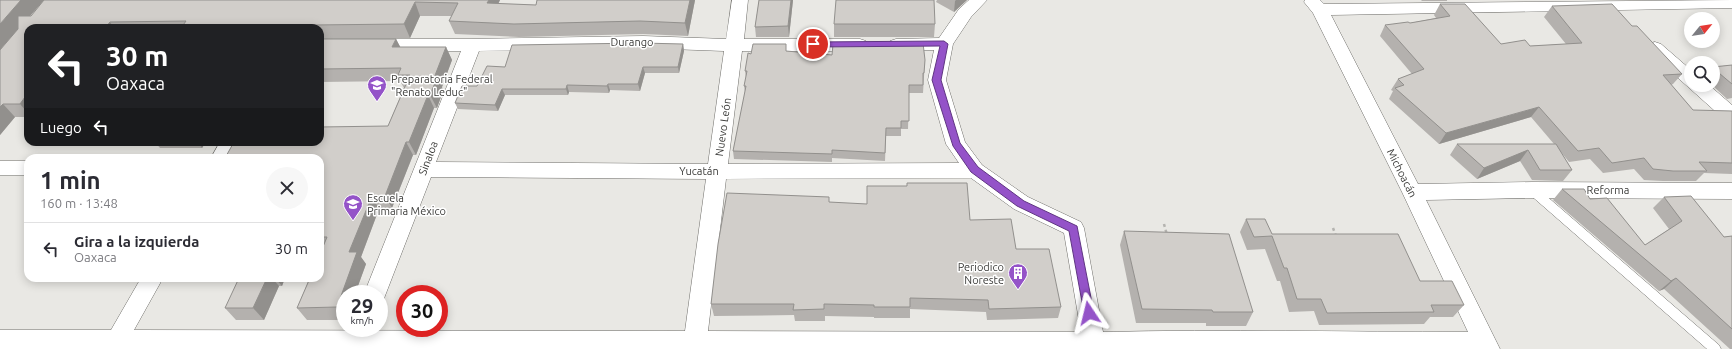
<!DOCTYPE html>
<html lang="es">
<head>
<meta charset="utf-8">
<style>
	body { margin:0; font-family:Ubuntu,sans-serif; background:#f7f7f7; color:#2b2b33; height:100vh; display:flex; flex-direction:column; font-size:15px; white-space:nowrap }
	* { box-sizing:border-box; margin:0 }
	p { font-size:13px; color:#7c7c81 }
	.icon { flex:none; width:22px; height:22px; fill:none; stroke:currentColor; stroke-width:2; stroke-linecap:round; stroke-linejoin:round }
	.map { position:relative; flex:1; overflow:hidden }
	.details { position:absolute; left:24px; top:154px; width:300px; height:128px; display:flex; flex-direction:column; background:#fff; border-radius:12px; box-shadow:0 2px 10px #0003 }
	.details>* { flex:none }
	.top-card { position:absolute; left:24px; top:24px; width:300px; height:122px; border-radius:12px; box-shadow:0 2px 10px #0003; background:#202124; color:#fff; overflow:hidden }
	.needle { width:26px; rotate:60deg }
	.controls { position:absolute; left:1684px; top:12px; display:grid; gap:8px }
	.controls a { display:grid; place-items:center; width:36px; height:36px; border-radius:50%; background:#fff; box-shadow:0 2px 10px #0003; font-size:20px }
	.speed { position:absolute; left:336px; top:285px; display:flex; gap:8px; font-size:20px; font-weight:700; text-align:center }
	.speed>* { display:grid; place-content:center; width:52px; height:52px; border-radius:50%; background:#fff; box-shadow:0 2px 10px #0003; line-height:1 }
	.speed small { font-size:10px; font-weight:400 }
	.speed .limit { border:6px solid #d22; background:#fff; color:#111 }
	.pin { position:absolute; display:grid; place-items:center; width:34px; height:34px; color:#fff; margin:-17px; border:2px solid #fff; border-radius:50%; box-shadow:0 1px 4px #0007 }
	.me { position:absolute; width:44px; margin:-22px; rotate:350deg; stroke-linejoin:round; filter:drop-shadow(0 0 3px #0008) }
	.turn { display:flex; align-items:center; gap:14px; height:84px; padding:0 16px; font-size:18px }
	.turn .icon { width:52px; height:52px; stroke-width:2.5 }
	.turn b { display:block; font-size:28px; line-height:34px }
	.then { display:flex; align-items:center; height:38px; padding:0 16px; background:#0003; gap:8px; font-size:15px }
	.round { display:grid; place-items:center; flex:none; width:42px; height:42px; border-radius:21px; background:#f7f7f7 }
	.head { display:flex; align-items:center; justify-content:space-between; height:68px; padding:0 16px }
	h1 { font-size:24px; font-weight:700; line-height:30px }
	ul { padding:0; list-style:none }
	li { display:flex; align-items:center; gap:12px; height:52px; padding:0 16px; border-top:1px solid #e1e1e2 }
	li div { flex:1 }
	li b { display:block; font-size:15px }
	li em { font-style:normal }
	.map>svg:first-child { display:block }
	.lines { fill:none; stroke-linecap:round; stroke-linejoin:round }
	.service-casing { stroke:#6f6e6a; stroke-width:1 }
	.minor-casing { stroke:#6f6e6a; stroke-width:1 }
	.path { stroke:#b5b4b0; stroke-width:2.5; stroke-dasharray:3 3; stroke-linecap:butt }
	.service { fill:#fff; fill-rule:evenodd }
	.minor { fill:#fff; fill-rule:evenodd }
	.wall { fill:#b4b1ae; fill-rule:evenodd }
	.shaded-wall { fill:#92908d }
	.building { fill:#d1ceca; stroke:#92908d }
	.route { fill:#9453c8; stroke:#603682 }
	.labels { text-anchor:middle; stroke-width:3; stroke-linejoin:round; paint-order:stroke }
	.street-label { font-size:11px; fill:#3c3c3a; stroke:#fff }
	.poi-label { font-size:11px; fill:#3c3c3a; stroke:#fff; text-anchor:start }
</style>
</head>
<body>
<div class="map">
<svg width="1732" height="349" viewBox="0 0 1732 349">
	<rect width="100%" height="100%" fill="#e9e8e4"/>
	<g class="lines">
		<g class="service-casing">
			<polygon id="service" points="1532,186 1536,187 1719,345 1721,349 1707,349 1528,193 1527,190 1528,187"/>
		</g>
		<g class="minor-casing">
			<g id="minor">
				<path d="M732,0h16l-4,39h116l6,2 3,4 -3,4 -6,2h-118l-14,113 231,-1 -13,-19 -18,-64 6,-30 -38,1 -6,-2 -3,-4 3,-4 6,-2 43,-1 20,-29 10,-9h18l-16,17 -18,27 -7,36 19,62 17,23 46,32 53,25 3,6 19,104c122,-3 244,0 365,0l-66,-140 -89,-179 -9,-11 1,-2h15l4,4 408,-4v8l-401,7 87,169 114,-2 200,1v16l-200,-1 -106,2 74,149h-1500v-19h111l30,-52h22l-29,52 551,1 21,-152 -275,-2 -48,124 -4,1v-8h-15l97,-243h-141v-12h152l171,-3 83,3zM643,48l81,3 -16,113 -272,-2 43,-111zM971,178l43,31 50,24 17,99 -373,-1 18,-152z"/>
				<polygon points="1655,42 1661,44 1691,70 1691,85 1709,85 1732,105 1732,122 1725,120 1649,52 1646,48 1649,44"/>
				<polygon points="220,142 240,142 231,158 211,158"/>
				<rect x="0" y="161" width="28" height="14"/>
			</g>
		</g>
		<g class="path">
			<polyline points="1164,224 1167,235"/>
			<polyline points="1333,228 1336,236"/>
		</g>
		<use href="#service" class="service"/>
		<use href="#minor" class="minor"/>
	</g>
	<g class="wall">
		<path d="M0,0h500l-2,4 38,1 159,-5 -7,36 -45,-2 -124,3 -64,-3 -6,-13 3,-5h-32l-10,22h-90v-10h-292v89h-13l-15,18v-85l11,-13zM44,0l-13,16h-1l9,-10z"/>
		<polygon points="759,0 793,0 789,37 756,37 755,27"/>
		<polygon points="937,0 967,0 954,12 936,2"/>
		<polygon points="1421,0 1447,0 1447,1 1422,1"/>
		<polygon points="1440,4 1501,44 1530,46 1566,44 1544,17 1552,6 1632,26 1682,74 1673,84 1671,85 1693,110 1732,111 1732,174 1704,173 1696,181 1663,181 1644,180 1634,169 1603,173 1590,159 1569,162 1561,152 1572,170 1563,181 1532,180 1520,161 1477,179 1450,155 1457,144 1554,144 1531,117 1439,144 1389,99 1393,91 1391,90 1398,79 1412,74 1380,36 1385,25 1410,23 1436,18 1434,15"/>
		<polygon points="834,24 935,24 934,37 834,37"/>
		<polygon points="320,39 396,39 400,47 446,47 452,60 442,87 443,91 437,108 434,108 416,155 413,155 392,208 379,209 361,257 366,264 355,294 345,294 345,320 307,320 297,308 322,249 320,249 320,158 388,126 404,88 400,81 320,82"/>
		<polygon points="683,44 684,51 679,73 645,73 640,91 610,90 609,93 569,92 568,95 505,95 498,111 458,109 455,103 477,86"/>
		<polygon points="787,51 832,55 925,60 923,93 909,93 908,129 901,129 901,136 886,136 885,161 832,158 832,162 734,159 733,151 745,92 744,86 746,78 745,71 751,54"/>
		<polygon points="1732,65 1732,98 1727,99 1712,85 1713,85 1713,67"/>
		<polygon points="155,142 206,142 202,148 160,148"/>
		<polygon points="1562,189 1590,199 1645,245 1669,229 1653,208 1664,197 1724,237 1732,236 1732,349 1730,349 1664,289 1659,291 1553,200"/>
		<polygon points="830,202 970,220 1016,249 1061,307 1058,318 987,320 986,312 910,309 910,318 874,318 874,317 825,316 825,321 795,321 794,315 714,316 711,304"/>
		<polygon points="1246,219 1272,234 1420,281 1464,305 1453,317 1430,317 1424,324 1319,325 1314,311 1289,312 1280,281 1277,281 1265,249 1247,250 1240,232"/>
		<polygon points="1124,231 1253,312 1246,326 1206,326 1206,323 1136,323 1120,245"/>
		<polygon points="237,278 285,278 282,286 279,286 264,320 236,320 225,308 239,279"/>
	</g>
	<g class="shaded-wall">
		<polygon points="21,0 44,0 0,50 0,24"/>
		<polygon points="489,0 500,0 492,16 487,3"/>
		<polygon points="690,0 695,0 688,36 685,23"/>
		<polygon points="791,0 793,0 789,37 788,26"/>
		<polygon points="956,0 967,0 954,12 955,1"/>
		<polygon points="415,2 420,16 410,38 404,24"/>
		<polygon points="110,22 114,28 105,28"/>
		<polygon points="396,39 403,52 392,47"/>
		<polygon points="683,44 684,51 679,73 678,67"/>
		<polygon points="446,47 452,60 442,87 443,91 437,108 430,95 434,78"/>
		<polygon points="643,67 645,73 640,91 638,84"/>
		<polygon points="608,84 610,90 609,93 607,86"/>
		<polygon points="567,85 569,92 568,95 566,89"/>
		<polygon points="502,89 505,95 498,111 495,105"/>
		<polygon points="428,95 434,108 416,155 409,142"/>
		<polygon points="25,97 28,101 28,113 20,104"/>
		<polygon points="3,104 15,117 0,135 0,107"/>
		<polygon points="1539,107 1531,117 1439,144 1446,133"/>
		<polygon points="198,142 206,142 202,148"/>
		<polygon points="406,142 413,155 392,208 385,196"/>
		<polygon points="1528,150 1520,161 1477,179 1484,168"/>
		<polygon points="372,196 379,209 361,257 366,264 355,294 345,294 345,318 337,307 349,252"/>
		<polygon points="267,278 272,278 279,286 264,320 253,308"/>
		<polygon points="275,278 285,278 282,286"/>
		<polygon points="1676,278 1664,289 1659,291 1671,281"/>
	</g>
	<g class="building">
		<polygon points="0,0 21,0 0,24"/>
		<polygon points="44,0 489,0 487,3 536,5 537,0 690,0 685,23 640,21 514,24 449,21 458,3 415,2 404,24 312,25 311,28 181,28 186,21 110,22 105,28 28,28 28,98 25,97 20,104 3,104 0,107 0,50 18,29 18,16 31,16"/>
		<polygon points="759,0 791,0 788,26 755,27"/>
		<polygon points="836,0 934,0 935,24 834,24"/>
		<polygon points="1440,4 1465,4 1501,44 1525,40 1530,46 1582,43 1552,6 1612,4 1632,26 1637,26 1682,74 1663,75 1693,110 1732,111 1732,163 1699,162 1707,171 1673,171 1653,169 1644,158 1612,163 1599,148 1578,151 1539,107 1446,133 1395,88 1404,85 1398,79 1424,69 1385,25 1408,22 1410,23 1450,16"/>
		<polygon points="320,39 396,39 392,47 446,47 434,78 437,78 430,95 428,95 409,142 406,142 385,196 372,196 349,252 357,252 337,307 297,308 310,278 320,278 320,254 327,237 320,237 320,158 225,158 234,142 320,142 320,127 388,126 410,75 398,75 401,68 320,69"/>
		<polygon points="641,43 683,44 678,67 643,67 638,84 608,84 607,86 567,85 566,89 502,89 495,105 455,103 462,86 477,86 487,66 505,67 512,45"/>
		<polygon points="923,43 925,60 924,73 923,73 923,85 909,85 909,121 901,121 901,128 886,128 885,153 832,150 832,154 733,151 746,86 744,86 747,71 745,71 748,53 751,54 753,44 786,44 786,51 832,55 833,44"/>
		<polygon points="1732,65 1732,84 1713,68 1713,67"/>
		<polygon points="1457,144 1556,144 1572,170 1540,170 1528,150 1484,168"/>
		<polygon points="907,183 967,183 970,220 1011,219 1016,249 1049,249 1061,307 989,309 988,300 910,298 910,307 874,307 874,305 824,304 824,309 793,310 794,304 711,304 718,244 727,193 829,197 829,202 867,204 867,186 907,186"/>
		<polygon points="1562,189 1584,189 1590,199 1607,198 1645,245 1682,221 1664,197 1691,196 1724,237 1732,236 1732,329 1676,278 1671,281"/>
		<polygon points="1246,219 1265,219 1272,234 1398,234 1420,281 1452,281 1464,305 1431,305 1434,312 1327,313 1321,299 1297,299 1287,268 1284,268 1272,236 1254,237"/>
		<polygon points="1124,231 1229,234 1253,312 1213,312 1212,310 1142,309"/>
		<polygon points="239,278 267,278 253,308 225,308"/>
	</g>
	<polygon class="route" points="944,41 948,44 941,80 960,143 978,167 1024,201 1077,226 1094,313 1092,316 1089,318 1085,316 1084,313 1069,231 1017,206 971,172 953,146 932,80 940,46 813,47 809,44 813,42"/>
	<defs>
		<g id="university-pin" transform="scale(1)"><path d="M0 17L-7.5 6A9.5 9.5 0 1 1 7.5 6Z" fill="#9453c8" stroke="#fff"/><path d="M0-5L7-2L0 1L-7-2ZM-4 1L0 2.5L4 1V4Q0 6-4 4Z" fill="#fff"/></g>
		<g id="school-pin" transform="scale(1)"><path d="M0 17L-7.5 6A9.5 9.5 0 1 1 7.5 6Z" fill="#9453c8" stroke="#fff"/><path d="M0-5L7-2L0 1L-7-2ZM-4 1L0 2.5L4 1V4Q0 6-4 4Z" fill="#fff"/></g>
		<g id="building-pin" transform="scale(1)"><path d="M0 17L-7.5 6A9.5 9.5 0 1 1 7.5 6Z" fill="#9453c8" stroke="#fff"/><path d="M-4-6H4V6H1V3H-1V6H-4ZM-2.5-4.3h1.7v1.8h-1.7ZM.8-4.3h1.7v1.8H.8ZM-2.5-1h1.7V.8h-1.7ZM.8-1h1.7V.8H.8Z" fill="#fff"/></g>
	</defs>
	<g fill-rule="evenodd">
		<use href="#university-pin" x="377" y="85"/>
		<use href="#school-pin" x="353" y="204"/>
		<use href="#building-pin" x="1018" y="273"/>
	</g>
	<g class="labels">
		<g class="street-label">
			<text x="632" y="46">Durango</text>
			<text transform="translate(723 127) rotate(-82)" y="4">Nuevo León</text>
			<text transform="translate(428 158) rotate(-69)" y="4">Sinaloa</text>
			<text x="699" y="175">Yucatán</text>
			<text transform="translate(1402 173) rotate(63)" y="4">Michoacán</text>
			<text x="1608" y="194">Reforma</text>
		</g>
		<g class="poi-label">
			<text x="391" y="83">Preparatoria Federal<tspan x="391" dy="13">"Renato Leduc"</tspan></text>
			<text x="367" y="202">Escuela<tspan x="367" dy="13">Primaria México</tspan></text>
			<text x="1004" y="271" text-anchor="end">Periodico<tspan x="1004" dy="13">Noreste</tspan></text>
		</g>
	</g>
</svg>
<div class="controls">
<a><svg class="needle" viewBox="-14 -14 28 28"><path d="M0-13l5 13h-10z" fill="#e53935"/><path d="M0 13l5-13h-10z" fill="#7c7c81"/></svg></a>
<a><svg class="icon" aria-label="search" viewBox="0 0 24 24"><circle cx="10" cy="10" r="6"/><path d="M15 15l6 6"/></svg></a>
</div>
<div class="speed"><div>29<small>km/h</small></div><div class="limit">30</div></div>
<div class="pin" style="left:813px;top:44px;background:#d93025"><svg class="icon" aria-label="arrive" viewBox="0 0 24 24"><path d="M6 21V4h12l-3 4 3 4H6"/></svg></div>
<svg class="me" style="left:1089px;top:313px" viewBox="-20 -20 40 40"><path d="M0-17L14 15 0 8-14 15z" fill="#9453c8" stroke="#fff" stroke-width="4"/></svg>
<div class="top-card">
<div class="turn"><svg class="icon" aria-label="left" viewBox="0 0 24 24"><path d="M17 20v-9H6M10 6l-5 5 5 5"/></svg><div><b>30 m</b>Oaxaca</div></div>
<div class="then">Luego<svg class="icon" aria-label="left" viewBox="0 0 24 24"><path d="M17 20v-9H6M10 6l-5 5 5 5"/></svg></div>
</div>
<section class="details">
<div class="head"><div><h1>1 min</h1><p>160 m · 13:48</p></div><a class="round"><svg class="icon" aria-label="close" viewBox="0 0 24 24"><path d="M6 6l12 12M18 6L6 18"/></svg></a></div>
<ul>
<li><svg class="icon" aria-label="left" viewBox="0 0 24 24"><path d="M17 20v-9H6M10 6l-5 5 5 5"/></svg><div><b>Gira a la izquierda</b><p>Oaxaca</p></div><em>30 m</em></li>
</ul>
</section>
</div>
</body>
</html>
